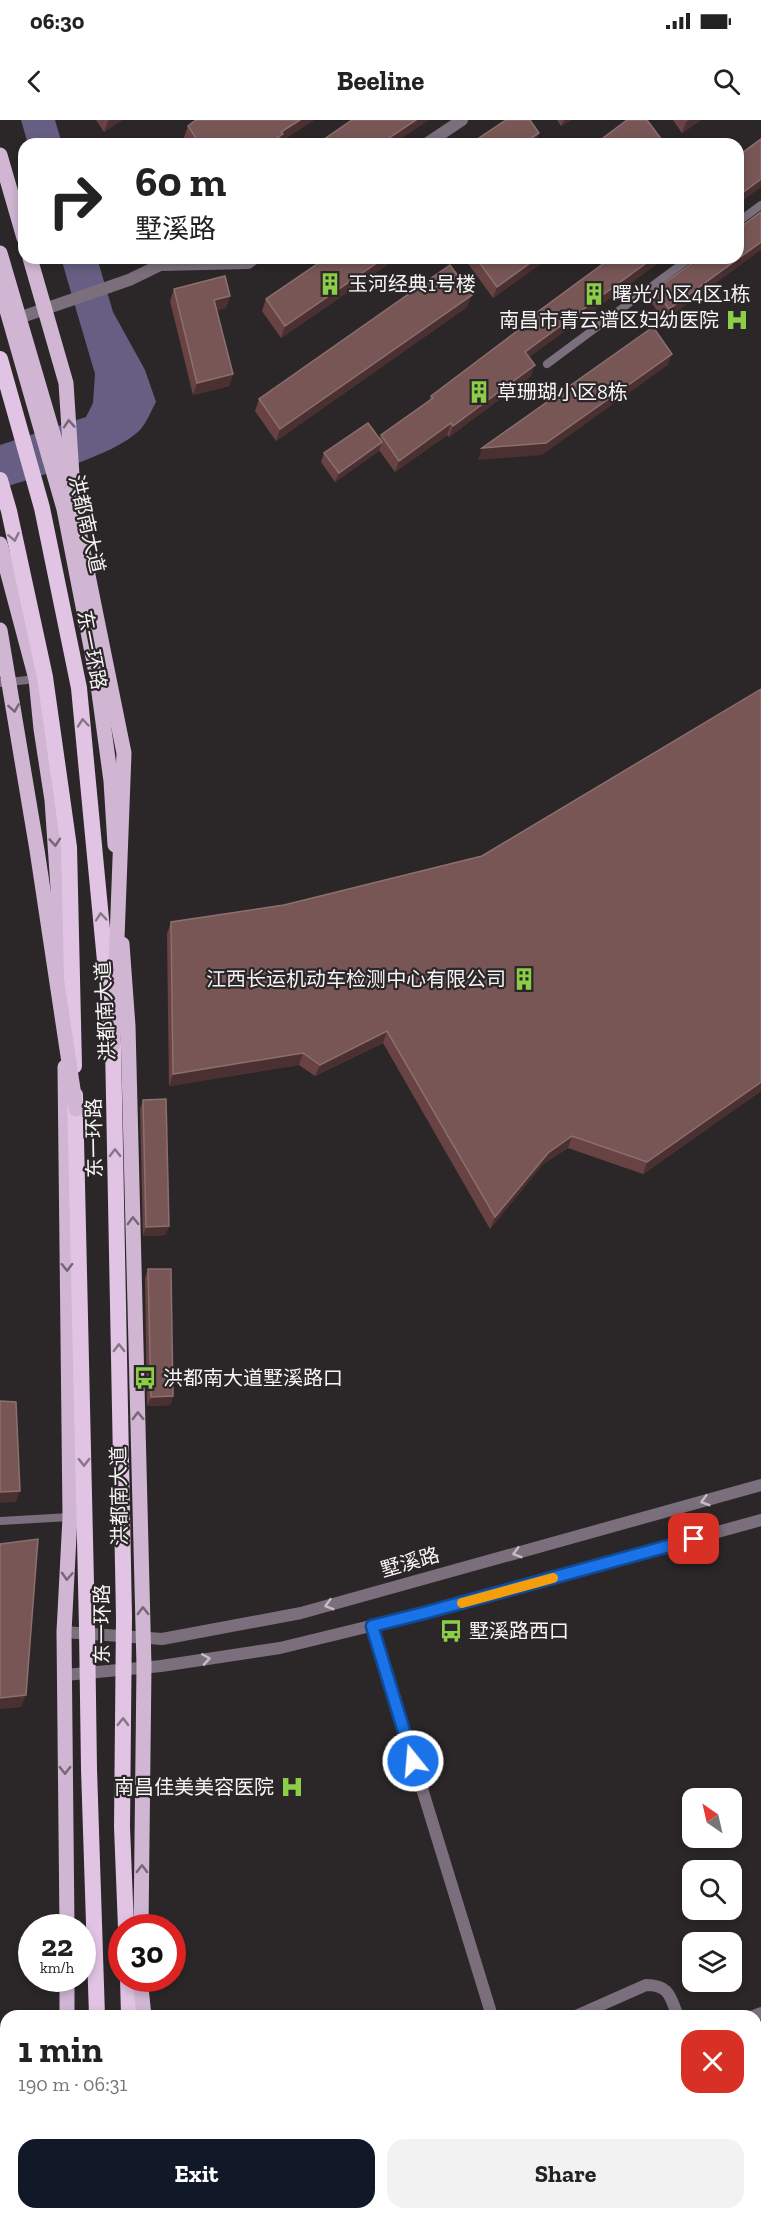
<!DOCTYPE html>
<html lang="en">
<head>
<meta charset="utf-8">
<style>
	body { margin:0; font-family:"Zilla Slab","Noto Sans SC",serif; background:#f2f2f2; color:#222; height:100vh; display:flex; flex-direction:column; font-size:22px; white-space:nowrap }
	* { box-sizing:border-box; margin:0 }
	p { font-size:20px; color:#767676 }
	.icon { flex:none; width:33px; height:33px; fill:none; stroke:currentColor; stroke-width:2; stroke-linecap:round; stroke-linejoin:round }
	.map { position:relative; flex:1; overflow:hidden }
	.sheet { position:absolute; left:0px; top:1890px; width:762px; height:210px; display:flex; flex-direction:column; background:#fff; border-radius:18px 18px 0 0; box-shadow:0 3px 9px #0003 }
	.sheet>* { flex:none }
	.guide { position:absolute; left:18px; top:18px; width:726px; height:126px; border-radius:18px; box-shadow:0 3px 9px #0003; background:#fff; color:#222; overflow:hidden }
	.needle { width:39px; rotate:326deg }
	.buttons { position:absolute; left:682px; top:1668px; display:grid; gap:12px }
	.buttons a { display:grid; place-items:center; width:60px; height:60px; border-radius:12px; background:#fff; box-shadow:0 3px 9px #0003; font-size:30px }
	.speed { position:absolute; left:18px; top:1794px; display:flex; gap:12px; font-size:30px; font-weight:700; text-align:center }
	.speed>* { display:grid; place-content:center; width:78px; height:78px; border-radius:50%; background:#fff; box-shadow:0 3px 9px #0003; line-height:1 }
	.speed small { font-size:15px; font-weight:400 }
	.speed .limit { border:9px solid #d22; background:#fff; color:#111 }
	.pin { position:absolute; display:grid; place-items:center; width:51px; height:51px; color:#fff; margin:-26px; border-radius:12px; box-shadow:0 3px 9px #0006 }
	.me { position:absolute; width:66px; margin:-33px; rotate:343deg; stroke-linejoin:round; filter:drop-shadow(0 0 4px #0008) }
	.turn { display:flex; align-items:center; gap:21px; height:126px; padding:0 18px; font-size:27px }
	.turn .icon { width:78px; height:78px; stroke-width:2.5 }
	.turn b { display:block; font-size:42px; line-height:51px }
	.round { display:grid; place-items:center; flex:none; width:63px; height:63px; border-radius:18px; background:#f2f2f2 }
	.headline { display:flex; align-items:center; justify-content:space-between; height:102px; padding:0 18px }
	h1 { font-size:36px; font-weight:700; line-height:45px }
	.action { display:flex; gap:12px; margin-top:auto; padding:12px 18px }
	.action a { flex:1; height:69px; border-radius:18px; background:#111827; color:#fff; font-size:24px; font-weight:700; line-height:69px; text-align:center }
	.action a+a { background:#f2f2f2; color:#222 }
	.status { display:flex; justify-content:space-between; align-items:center; height:42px; padding:0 30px; background:#fff; direction:ltr }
	.status svg { height:16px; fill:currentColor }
	header { display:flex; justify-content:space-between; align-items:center; height:78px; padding:0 18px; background:#fff; font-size:27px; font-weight:700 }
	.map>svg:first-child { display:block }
	.water { fill:#675f83 }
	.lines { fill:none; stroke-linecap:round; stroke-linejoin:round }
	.service { stroke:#7b6f7d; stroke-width:8 }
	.minor { stroke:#7b6f7d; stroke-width:12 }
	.tertiary { stroke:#7b6f7d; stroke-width:12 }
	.primary { stroke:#d0b6d3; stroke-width:15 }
	.trunk { stroke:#e1c4e4; stroke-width:16 }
	.rail-casing { stroke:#c4c1c2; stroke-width:7 }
	.rail { stroke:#2b2728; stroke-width:4.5; stroke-dasharray:14; stroke-linecap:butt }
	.primary-bridge { stroke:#d0b6d3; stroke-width:15 }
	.trunk-bridge { stroke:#e1c4e4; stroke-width:16 }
	.wall { fill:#694343 }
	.shaded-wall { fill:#4a3030 }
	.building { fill:#785656; stroke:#8c6f6f; stroke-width:1.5 }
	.oneway { stroke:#756775 }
	.oneway2 { stroke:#867686 }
	.oneway3 { stroke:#c5bfc5 }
	.route-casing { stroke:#114b97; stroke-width:15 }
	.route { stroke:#1a73e8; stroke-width:10 }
	.slow { stroke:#f59e0b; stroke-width:10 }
	.labels { text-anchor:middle; stroke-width:4.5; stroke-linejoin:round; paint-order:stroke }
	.poi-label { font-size:20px; fill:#f7f4f5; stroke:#2b2728; text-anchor:start }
	.street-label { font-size:20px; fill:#f7f4f5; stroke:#2b2728 }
</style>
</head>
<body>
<div class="status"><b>06:30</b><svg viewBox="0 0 49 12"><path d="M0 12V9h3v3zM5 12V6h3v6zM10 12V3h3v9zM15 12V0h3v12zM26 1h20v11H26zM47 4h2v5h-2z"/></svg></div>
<header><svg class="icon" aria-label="back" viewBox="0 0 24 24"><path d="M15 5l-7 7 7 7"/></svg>Beeline<svg class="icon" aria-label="search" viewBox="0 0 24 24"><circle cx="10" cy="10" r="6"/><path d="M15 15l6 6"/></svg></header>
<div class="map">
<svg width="761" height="2100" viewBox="0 0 761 2100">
	<rect width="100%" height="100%" fill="#2b2728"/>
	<g class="water">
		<polygon points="21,0 55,0 62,24 28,24"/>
		<path d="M61,138h36l16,54 32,58 11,32c-5,9 -9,20 -16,28 -28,27 -101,45 -140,59v-44l86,-28 7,-14 2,-29z"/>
	</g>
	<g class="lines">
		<g class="service">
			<polyline points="738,102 761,85"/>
			<polyline points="547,244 690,138"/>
			<polyline points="0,563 36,559"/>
			<polyline points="0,1401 70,1397"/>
		</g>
		<g class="minor">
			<polyline points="426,24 462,0"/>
			<polyline points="10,201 129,160 160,145 248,143 255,138"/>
			<polyline points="372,1506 492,1896"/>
			<path d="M576,1896l70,-31c24,0 24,12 32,31"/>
			<polyline points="753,1896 761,1893"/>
		</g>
		<g class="tertiary">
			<polyline points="64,1512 162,1519 301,1493 761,1365"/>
			<polyline points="65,1555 161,1546 280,1528 424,1493 761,1400"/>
		</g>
		<g class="primary">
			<polyline points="0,35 24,118"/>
			<polyline points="0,166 64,389 97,558 111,661 115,725"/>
			<polyline points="0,424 36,559 41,609 52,680 63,841 64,875"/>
			<polyline points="122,824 128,906 144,1546 141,1808"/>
			<polyline points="65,947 70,1397 64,1512 67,1808"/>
			<polyline points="67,1858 67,1896"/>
			<polyline points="77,2094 77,2100"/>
			<polyline points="148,2094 148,2100"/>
			<polyline points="161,2094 161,2100"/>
		</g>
		<g class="trunk">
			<polyline points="0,239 42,388 79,568 113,925 124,1497"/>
			<polyline points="0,360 9,391 45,557 69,727 74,946"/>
			<polyline points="75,975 87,1508"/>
			<polyline points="128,1858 129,1896"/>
			<polyline points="104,2094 104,2100"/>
			<polyline points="137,2094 137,2100"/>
		</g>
		<g class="rail-casing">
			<g id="rail">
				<polyline points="0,1947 6,1967"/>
				<polyline points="30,2094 31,2100"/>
			</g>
		</g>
		<use href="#rail" class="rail"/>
		<g class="primary-bridge">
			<polyline points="0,133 66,358"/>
			<polyline points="30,138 66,263 74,386 124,633 113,925"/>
			<polyline points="0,510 37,730 76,989"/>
			<polyline points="140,1858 144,1896"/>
		</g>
		<g class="trunk-bridge">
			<polyline points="124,1497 122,1707 126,1808"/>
			<polyline points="87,1508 89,1649 97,1896"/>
		</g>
	</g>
	<g class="wall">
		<polygon points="96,0 122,0 104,12"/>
		<polygon points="196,0 314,0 280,22 279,24 188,24 184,17 188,6"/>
		<polygon points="557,0 571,0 561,6"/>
		<polygon points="673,0 701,0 682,13"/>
		<polygon points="326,138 397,138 281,218 262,191 266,179"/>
		<polygon points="464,138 549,138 493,178"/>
		<polygon points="611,138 665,138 529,237 531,256 449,317 447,315 395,352 379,330 379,331 335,362 321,342 324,333 379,319 381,315 429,281 431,276 526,204 528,199"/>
		<polygon points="699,138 664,201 651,182 655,170"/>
		<polygon points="174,169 230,176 226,188 217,190 233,254 229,266 193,275 170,181"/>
		<polygon points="467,187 276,321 255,291 259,279"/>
		<polygon points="171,802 761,971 643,1054 568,1028 543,1044 490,1109 383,923 315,956 299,945 169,966 167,814"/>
		<polygon points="143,980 169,1106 165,1115 143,1116 140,989"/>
		<polygon points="148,1149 173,1276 170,1285 147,1286 145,1158"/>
	</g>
	<g class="shaded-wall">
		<polygon points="110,0 122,0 104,12 108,1"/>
		<polygon points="300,0 314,0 280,22 279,24 268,24 281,12"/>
		<polygon points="416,0 429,0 393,24 380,24"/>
		<polygon points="564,0 571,0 561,6"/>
		<polygon points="689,0 701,0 682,13 686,2"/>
		<polygon points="539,13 536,22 533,24 522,24"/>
		<polygon points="761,59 761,67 738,84 738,76"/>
		<polygon points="761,122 761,130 664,201 669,189"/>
		<polygon points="384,138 397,138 281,218 285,206"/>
		<polygon points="537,138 549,138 493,178 497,167"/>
		<polygon points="653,138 665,138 521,243 525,232"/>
		<polygon points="472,175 467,187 276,321 280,309"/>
		<polygon points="230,176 226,188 210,192 214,180"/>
		<polygon points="672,234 668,245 542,335 478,340 482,328"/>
		<polygon points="535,245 531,256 449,317 453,306"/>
		<polygon points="233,254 229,266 193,275 197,263"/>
		<polygon points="451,303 447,315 395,352 399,341"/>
		<polygon points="382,322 379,331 335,362 339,353"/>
		<polygon points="387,911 383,923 315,956 320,945"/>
		<polygon points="303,933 299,945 169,966 173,954"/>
		<polygon points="761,962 761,971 643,1054 647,1042"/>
		<polygon points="572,1016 568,1028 543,1044 490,1109 495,1097 548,1033"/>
		<polygon points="169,1106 165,1115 143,1116 146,1107"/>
		<polygon points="173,1276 170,1285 147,1286 151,1277"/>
		<polygon points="20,1371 16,1382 0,1383 0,1372"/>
		<polygon points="26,1575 21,1587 0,1589 0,1578"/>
	</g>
	<g class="building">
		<polygon points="196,0 300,0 281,12 283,14 268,24 200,24 188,6"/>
		<polygon points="352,0 416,0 380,24 317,24"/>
		<polygon points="506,0 530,0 539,13 522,24 470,24"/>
		<polygon points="627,0 647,0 665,24 595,24"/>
		<polygon points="761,19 761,59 738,76 738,36"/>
		<polygon points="761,92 761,122 669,189 655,170 699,138 738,138 738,109"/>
		<polygon points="326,138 384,138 285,206 266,179"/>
		<polygon points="476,138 537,138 497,167"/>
		<polygon points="611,138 653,138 525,232 535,245 453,306 451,303 399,341 381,315 433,278 431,276 529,202 528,199"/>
		<polygon points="450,145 472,175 280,309 259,279"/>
		<polygon points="225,156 230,176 214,180 233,254 197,263 174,169"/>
		<polygon points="653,207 672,234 546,323 482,328"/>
		<polygon points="368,303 382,322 339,353 324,333"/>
		<polygon points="761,569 761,962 647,1042 572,1016 548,1033 495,1097 387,911 320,945 303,933 173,954 171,802 284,785 482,736"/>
		<polygon points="166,979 169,1106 146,1107 143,980"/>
		<polygon points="148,1149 171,1149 173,1276 151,1277"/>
		<polygon points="0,1281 16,1282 20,1371 0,1372"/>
		<polygon points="38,1419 26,1575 0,1578 0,1424"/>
	</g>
	<defs><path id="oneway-chevron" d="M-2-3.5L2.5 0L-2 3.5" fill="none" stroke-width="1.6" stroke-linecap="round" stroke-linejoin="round" transform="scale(1.5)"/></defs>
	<g class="oneway">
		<use href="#oneway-chevron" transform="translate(69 304) rotate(-94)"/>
		<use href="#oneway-chevron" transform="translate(14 588) rotate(81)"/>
		<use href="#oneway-chevron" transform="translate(55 722) rotate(86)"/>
		<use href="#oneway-chevron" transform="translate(133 1101) rotate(-91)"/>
		<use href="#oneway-chevron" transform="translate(67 1147) rotate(89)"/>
		<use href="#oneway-chevron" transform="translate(138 1296) rotate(-91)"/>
		<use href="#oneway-chevron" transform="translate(67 1456) rotate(93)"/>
		<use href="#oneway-chevron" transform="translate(143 1491) rotate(-91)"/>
		<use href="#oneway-chevron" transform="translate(65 1650) rotate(90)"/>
		<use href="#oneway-chevron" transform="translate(142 1749) rotate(-89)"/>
	</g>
	<g class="oneway2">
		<use href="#oneway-chevron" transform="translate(14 417) rotate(78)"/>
		<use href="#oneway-chevron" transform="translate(83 603) rotate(-95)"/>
		<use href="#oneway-chevron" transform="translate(101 797) rotate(-95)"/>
		<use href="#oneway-chevron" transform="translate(115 1033) rotate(-91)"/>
		<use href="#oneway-chevron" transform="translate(119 1228) rotate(-91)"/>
		<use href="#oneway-chevron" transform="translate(84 1342) rotate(89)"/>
		<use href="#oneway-chevron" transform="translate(123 1602) rotate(-89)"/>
	</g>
	<g class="oneway3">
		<use href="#oneway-chevron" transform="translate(705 1381) rotate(164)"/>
		<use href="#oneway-chevron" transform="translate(517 1433) rotate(164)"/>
		<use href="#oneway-chevron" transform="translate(329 1485) rotate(164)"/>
		<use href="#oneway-chevron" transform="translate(206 1539) rotate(-9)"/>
	</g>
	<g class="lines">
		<g class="route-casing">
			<polyline id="route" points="413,1641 372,1506 424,1493 694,1419"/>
		</g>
		<use href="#route" class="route"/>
		<polyline class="slow" points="462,1483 553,1458"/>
	</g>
	<defs>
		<g id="building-bare" transform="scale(1.8)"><path d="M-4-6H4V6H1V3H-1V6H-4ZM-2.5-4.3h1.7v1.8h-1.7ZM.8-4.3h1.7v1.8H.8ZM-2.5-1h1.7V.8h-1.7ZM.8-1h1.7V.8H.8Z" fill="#8cce45" stroke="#2b2728" stroke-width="2.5" paint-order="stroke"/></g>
		<g id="hospital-bare" transform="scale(1.8)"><path d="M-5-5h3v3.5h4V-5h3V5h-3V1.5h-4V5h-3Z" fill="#8cce45" stroke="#2b2728" stroke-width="2.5" paint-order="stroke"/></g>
		<g id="bus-bare" transform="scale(1.8)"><path d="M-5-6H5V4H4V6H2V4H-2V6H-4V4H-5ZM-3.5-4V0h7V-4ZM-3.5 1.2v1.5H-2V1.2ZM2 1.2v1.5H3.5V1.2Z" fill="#8cce45" stroke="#2b2728" stroke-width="2.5" paint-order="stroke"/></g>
	</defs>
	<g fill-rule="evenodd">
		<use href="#building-bare" x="330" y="164"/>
		<use href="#building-bare" x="594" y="174"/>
		<use href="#hospital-bare" x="737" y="200"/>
		<use href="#building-bare" x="479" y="272"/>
		<use href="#building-bare" x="524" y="859"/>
		<use href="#bus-bare" x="145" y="1258"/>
		<use href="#bus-bare" x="451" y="1511"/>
		<use href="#hospital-bare" x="292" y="1667"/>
	</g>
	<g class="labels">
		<g class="poi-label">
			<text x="348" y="171">玉河经典1号楼</text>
			<text x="612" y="181">曙光小区4区1栋</text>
			<text x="719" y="207" text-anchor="end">南昌市青云谱区妇幼医院</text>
			<text x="497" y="279">草珊瑚小区8栋</text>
			<text x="506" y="866" text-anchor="end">江西长运机动车检测中心有限公司</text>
			<text x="163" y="1265">洪都南大道墅溪路口</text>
			<text x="469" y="1518">墅溪路西口</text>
			<text x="274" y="1674" text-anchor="end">南昌佳美美容医院</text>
		</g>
		<g class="street-label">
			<text transform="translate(87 404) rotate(77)" y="7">洪都南大道</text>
			<text transform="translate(92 530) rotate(79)" y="7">东一环路</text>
			<text transform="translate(105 891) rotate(-93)" y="7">洪都南大道</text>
			<text transform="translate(94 1018) rotate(-91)" y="7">东一环路</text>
			<text transform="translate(119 1376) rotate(-91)" y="7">洪都南大道</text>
			<text transform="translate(410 1442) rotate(-16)" y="7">墅溪路</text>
			<text transform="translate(102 1504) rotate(-90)" y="7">东一环路</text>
		</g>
	</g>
</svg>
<div class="buttons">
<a><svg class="needle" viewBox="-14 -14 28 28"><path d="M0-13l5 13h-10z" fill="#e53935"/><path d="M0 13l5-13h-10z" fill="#767676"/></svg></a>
<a><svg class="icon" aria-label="search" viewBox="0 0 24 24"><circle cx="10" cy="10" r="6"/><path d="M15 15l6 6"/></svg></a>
<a><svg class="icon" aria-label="layers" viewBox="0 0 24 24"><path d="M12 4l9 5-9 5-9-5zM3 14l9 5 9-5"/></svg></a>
</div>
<div class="speed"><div>22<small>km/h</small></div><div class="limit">30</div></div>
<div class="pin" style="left:694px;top:1419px;background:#d93025"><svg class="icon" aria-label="arrive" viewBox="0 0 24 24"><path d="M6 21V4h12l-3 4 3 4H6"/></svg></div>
<svg class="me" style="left:413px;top:1641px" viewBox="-20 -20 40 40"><circle r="17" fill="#1a73e8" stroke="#fff" stroke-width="3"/><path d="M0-11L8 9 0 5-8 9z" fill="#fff"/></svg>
<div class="guide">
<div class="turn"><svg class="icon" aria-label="right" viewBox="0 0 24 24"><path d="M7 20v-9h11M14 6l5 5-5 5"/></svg><div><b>60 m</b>墅溪路</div></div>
</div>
<section class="sheet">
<div class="headline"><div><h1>1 min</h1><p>190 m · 06:31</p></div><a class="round" style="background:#d93025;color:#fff"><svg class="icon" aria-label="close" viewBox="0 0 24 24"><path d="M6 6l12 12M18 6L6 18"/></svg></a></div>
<div class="action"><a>Exit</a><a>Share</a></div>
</section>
</div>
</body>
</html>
